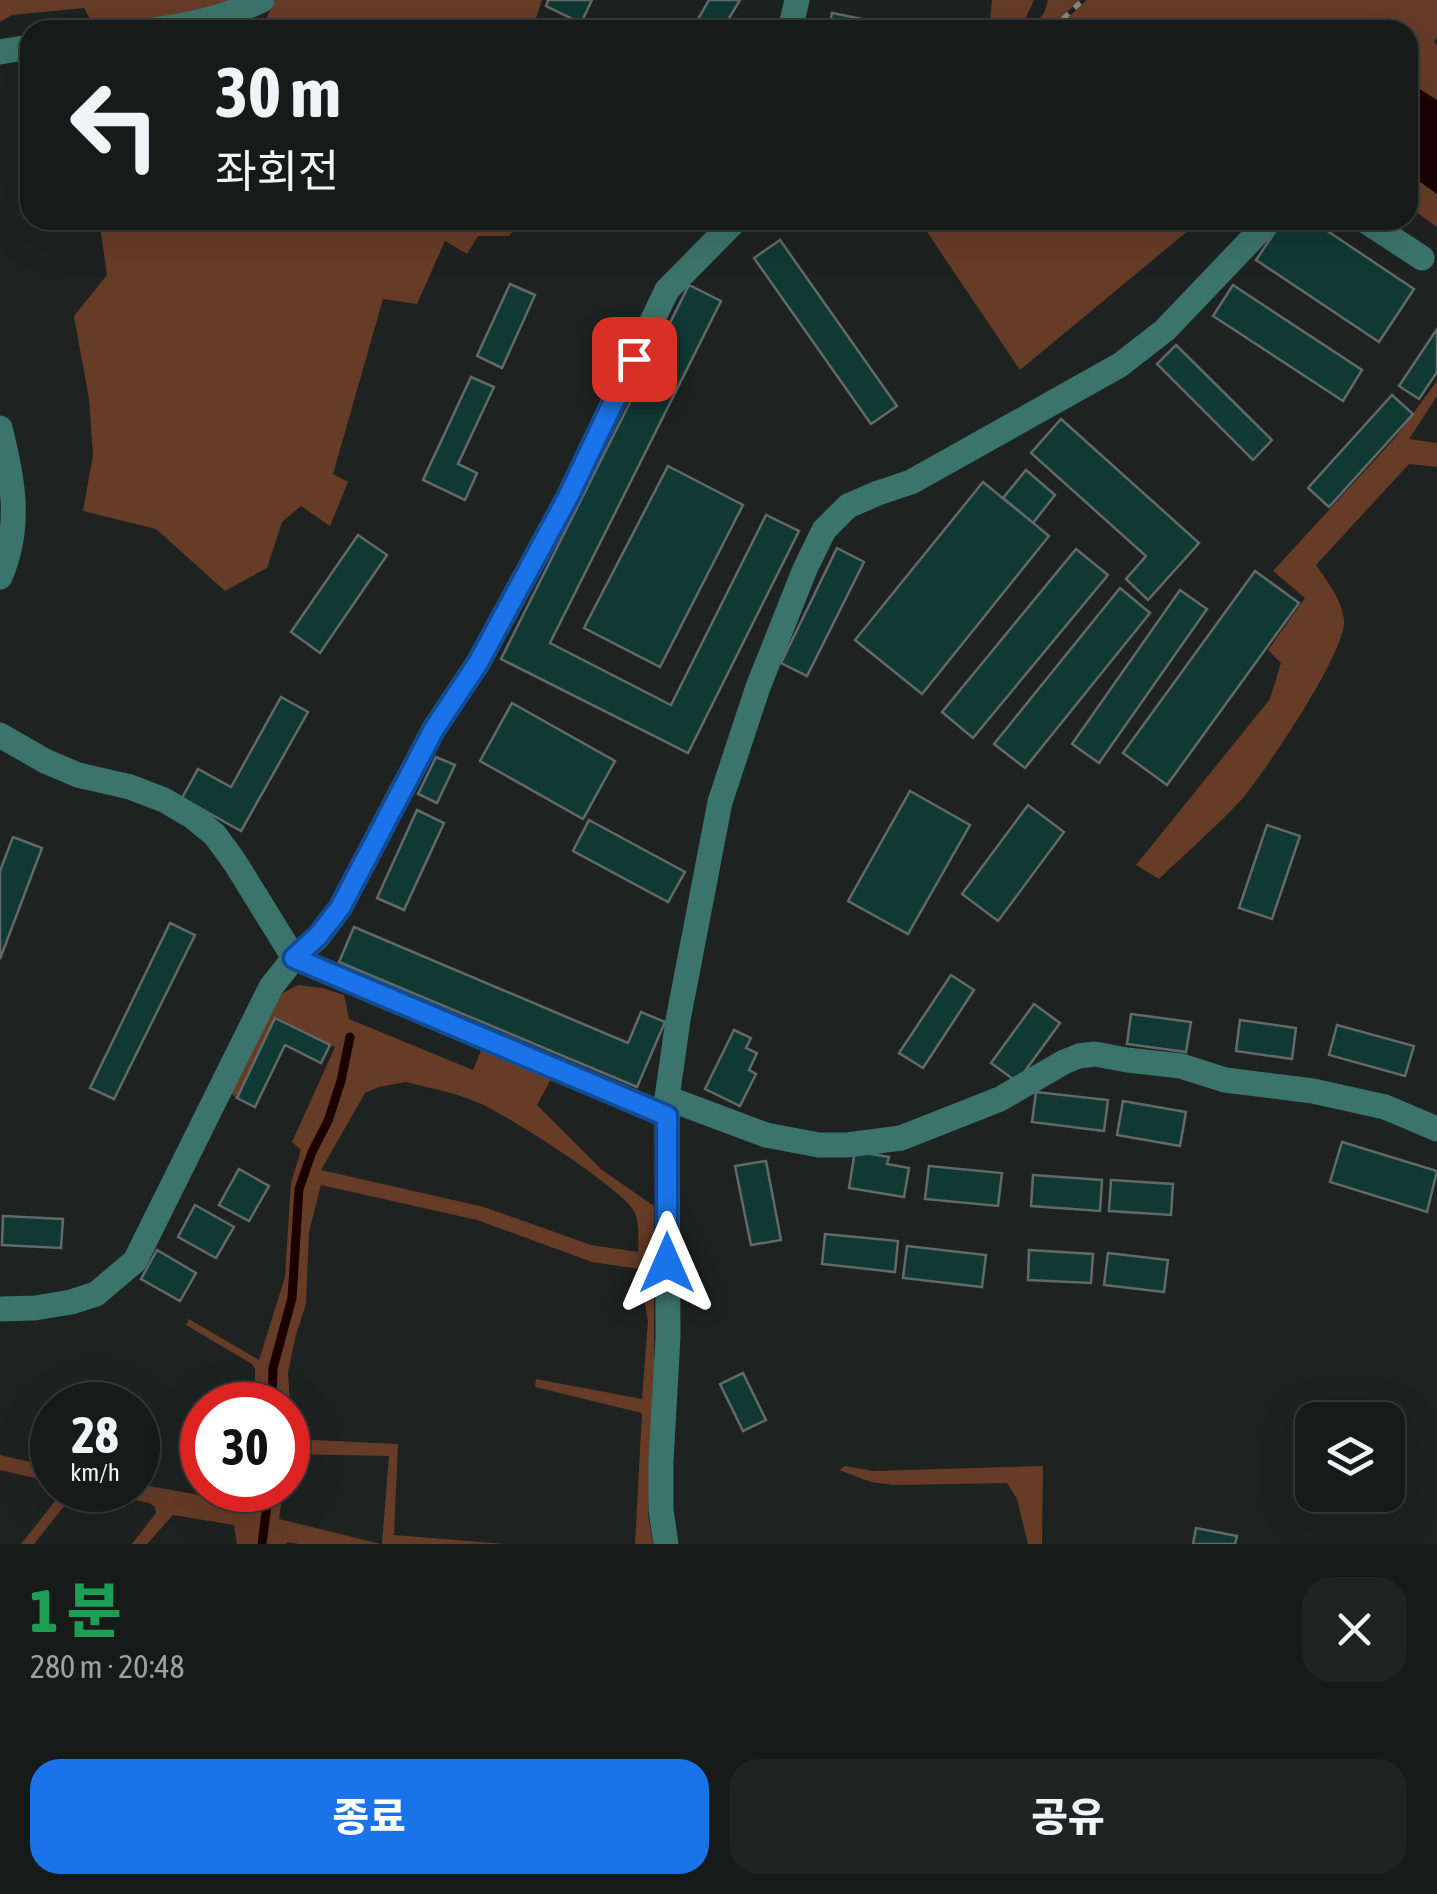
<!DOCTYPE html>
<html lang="ko">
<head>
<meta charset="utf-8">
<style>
	body { margin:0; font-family:"Asap Condensed","Noto Sans KR",sans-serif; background:#1f2322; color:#f1f3f6; height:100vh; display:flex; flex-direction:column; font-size:38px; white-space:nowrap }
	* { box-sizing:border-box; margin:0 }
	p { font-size:32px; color:#9ea1a2 }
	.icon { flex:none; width:55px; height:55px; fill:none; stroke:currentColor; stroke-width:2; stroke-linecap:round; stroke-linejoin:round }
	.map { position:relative; height:1544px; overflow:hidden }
	.details { display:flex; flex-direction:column; background:#161a19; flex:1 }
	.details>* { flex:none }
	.hud { position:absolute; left:20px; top:20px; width:1398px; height:210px; border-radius:30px; box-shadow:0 10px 40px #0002,0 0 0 2px #353838; background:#161a19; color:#f1f3f6; overflow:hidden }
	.controls { position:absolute; left:1295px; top:1402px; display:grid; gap:20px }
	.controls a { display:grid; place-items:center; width:110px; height:110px; border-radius:20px; background:#161a19; box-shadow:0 10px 40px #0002,0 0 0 2px #353838; font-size:50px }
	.speed { position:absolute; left:30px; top:1382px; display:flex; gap:20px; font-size:50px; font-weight:700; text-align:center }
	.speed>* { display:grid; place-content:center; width:130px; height:130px; border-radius:50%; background:#161a19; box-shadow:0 10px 40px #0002,0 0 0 2px #353838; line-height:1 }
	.speed small { font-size:25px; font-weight:400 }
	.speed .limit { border:15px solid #d22; background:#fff; color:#111 }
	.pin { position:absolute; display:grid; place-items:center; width:85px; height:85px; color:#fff; margin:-42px; border-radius:20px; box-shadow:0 5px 15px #0006 }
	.me { position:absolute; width:110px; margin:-55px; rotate:0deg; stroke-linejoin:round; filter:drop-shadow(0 0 8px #0008) }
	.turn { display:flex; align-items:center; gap:35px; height:210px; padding:0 30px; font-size:45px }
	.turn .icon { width:130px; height:130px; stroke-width:2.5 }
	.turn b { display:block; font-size:70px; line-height:85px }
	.round { display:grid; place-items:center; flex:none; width:105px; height:105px; border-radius:30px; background:#1f2322 }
	.overview { display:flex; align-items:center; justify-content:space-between; height:170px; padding:0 30px }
	h1 { font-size:60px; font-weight:800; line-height:75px; color:#1e9e55 }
	.cta { display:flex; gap:20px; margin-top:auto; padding:20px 30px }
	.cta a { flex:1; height:115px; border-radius:30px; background:#1a73e8; color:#fff; font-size:40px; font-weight:800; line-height:115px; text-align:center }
	.cta a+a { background:#1f2322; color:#f1f3f6 }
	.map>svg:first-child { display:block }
	.green { fill:#663c27; fill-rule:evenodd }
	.water { fill:#1c0000 }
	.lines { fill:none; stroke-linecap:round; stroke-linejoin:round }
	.stream { stroke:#1c0000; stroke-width:9 }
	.building { fill:#103934; stroke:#636968; stroke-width:2.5 }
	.path { stroke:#848887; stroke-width:5; stroke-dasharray:8 8; stroke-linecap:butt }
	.minor { stroke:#3b746c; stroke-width:25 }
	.route-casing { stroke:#114b97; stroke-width:25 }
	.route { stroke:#1a73e8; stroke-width:18 }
</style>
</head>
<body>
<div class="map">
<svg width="1437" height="1544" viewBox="0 0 1437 1544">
	<rect width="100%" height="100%" fill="#1e2221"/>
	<g class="green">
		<polygon points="0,0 253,0 217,14 114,30 96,30 84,8 12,15 0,22"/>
		<polygon points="275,0 542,0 532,30 261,30"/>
		<polygon points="992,0 1034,0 1026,17 1035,24 1044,13 1048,0 1080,0 1047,30 989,30"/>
		<polygon points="1087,0 1437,0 1437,37 1434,42 1437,45 1437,100 1408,82 1408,30 1054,30"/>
		<polygon points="1408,173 1437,194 1437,227 1408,206"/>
		<polygon points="99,220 527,220 508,236 478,236 467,254 445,241 417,304 383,299 333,474 348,482 330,526 301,506 282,522 267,568 225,591 156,529 83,511 93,455 89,399 74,316 107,275"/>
		<polygon points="919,220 1201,220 1020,370"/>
		<path d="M1437,381v15l-28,43 28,4v24l-28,-3 -93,101c11,16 26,35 28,55 3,31 -79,152 -102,179 -26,28 -56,54 -83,80l-23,-14 134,-166 11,-36 -13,-13 37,-52 -32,-27 122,-133z"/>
		<path d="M298,985l24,3 22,7 5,24 124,51 10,-24 68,33 -14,26 65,65 52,36v197l-6,111 5,30h-18l7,-131 -107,-26 1,-8 106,20 6,-78 -9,-52 -47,-7 -115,-42 -156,-35 -12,47 -3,72 -10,31 -8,37 4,67 106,5 -4,91 111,9h-123l7,-88 -100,-2 -1,5v-54h-14l1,-37 19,-70 7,-109 13,-37 16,-30 13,-41 8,-47 -3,3 -9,43 -13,40 -17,31 -12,37 -7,109 -19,71 -2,37h-14v-36l-3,-5 -66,-39 3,-6 70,41 26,-83 6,-94 10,-33 -9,-8 43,-95 -59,-30 -40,81 -5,-5 50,-99zM406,1082c24,6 50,11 73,21 27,11 148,88 156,110 5,12 3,27 3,39l-47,-7 -107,-38 -163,-37 44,-77 14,-6z"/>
		<polygon points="0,1455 52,1467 52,1482 0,1470"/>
		<polygon points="845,1466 873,1471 1043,1466 1042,1544 1028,1544 1017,1499 1007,1483 893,1485 871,1482 839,1470"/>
		<polygon points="138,1484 244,1503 252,1499 253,1490 267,1490 260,1544 237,1544 234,1525 173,1515 147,1544 132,1544 156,1513 155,1507 149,1503 88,1490 138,1490"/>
		<polygon points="64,1490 77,1490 34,1544 21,1544"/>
		<polygon points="271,1490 283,1490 279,1519 381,1544 299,1544 288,1542 286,1544 264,1544"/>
	</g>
	<polygon class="water" points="1408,82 1437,100 1437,194 1408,173"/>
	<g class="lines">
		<g class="stream">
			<polyline points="272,1405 273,1368 292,1298 299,1189 312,1152 328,1121 341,1081 350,1037"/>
			<polyline points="262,1544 269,1490"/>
		</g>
	</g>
	<g class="building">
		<polygon points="548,0 592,0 581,23 546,6"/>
		<polygon points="709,0 740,0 722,30 692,30"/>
		<polygon points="832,13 862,19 860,30 828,30"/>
		<polygon points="1283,220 1311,220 1414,289 1379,342 1256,260"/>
		<polygon points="780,240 897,406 871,424 754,258"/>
		<polygon points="510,284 535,295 502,368 477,356"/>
		<polygon points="689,285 721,301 550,643 671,705 766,515 799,531 688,753 501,659"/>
		<polygon points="1233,285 1362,370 1343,401 1213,316"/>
		<polygon points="1437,329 1437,372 1419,399 1399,386"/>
		<polygon points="1176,345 1272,440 1253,460 1157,364"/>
		<polygon points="471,377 494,387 458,464 477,473 465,500 423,480"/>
		<polygon points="1392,395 1413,414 1329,507 1308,488"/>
		<polygon points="1061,419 1199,543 1148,600 1126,579 1146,556 1031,453"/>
		<polygon points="668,466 743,505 660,667 584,628"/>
		<polygon points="1026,470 1055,495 1033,523 1003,498"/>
		<polygon points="983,482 1049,536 922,694 855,640"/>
		<polygon points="358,535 387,555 320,653 291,632"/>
		<polygon points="837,548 864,562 807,676 781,663"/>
		<polygon points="1076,549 1108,575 973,738 942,712"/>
		<polygon points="1255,571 1299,603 1167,785 1123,753"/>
		<polygon points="1120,588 1150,613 1025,768 994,744"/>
		<polygon points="1180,590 1207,609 1099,763 1072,744"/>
		<polygon points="281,697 308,712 241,831 182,798 198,769 231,787"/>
		<polygon points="512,703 615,761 583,819 480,761"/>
		<polygon points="436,757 455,765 437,803 418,794"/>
		<polygon points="910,791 970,825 908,934 848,901"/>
		<polygon points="1028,805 1064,832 998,921 962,894"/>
		<polygon points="417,810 444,823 404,910 377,898"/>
		<polygon points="589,820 685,872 668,902 573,851"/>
		<polygon points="1267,825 1300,836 1272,919 1239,908"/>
		<polygon points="13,837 42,848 0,959 0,871"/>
		<polygon points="170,923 195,935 114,1099 90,1088"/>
		<polygon points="354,927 628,1043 641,1012 665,1022 637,1087 339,962"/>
		<polygon points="951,975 974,990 923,1068 899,1053"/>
		<polygon points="1034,1004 1060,1023 1017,1082 991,1063"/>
		<polygon points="1131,1014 1191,1022 1186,1052 1127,1044"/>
		<polygon points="275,1018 330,1045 321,1063 285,1045 255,1107 237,1098"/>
		<polygon points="1240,1020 1296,1028 1292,1059 1236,1051"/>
		<polygon points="1337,1025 1414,1046 1405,1076 1329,1055"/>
		<polygon points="734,1030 751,1038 746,1048 757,1053 749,1070 756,1074 740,1106 705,1089"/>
		<polygon points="1036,1092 1108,1100 1104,1131 1032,1122"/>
		<polygon points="1123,1101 1186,1112 1180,1146 1117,1135"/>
		<polygon points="1342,1142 1437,1171 1427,1212 1330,1182"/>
		<polygon points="855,1151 889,1157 887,1164 909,1168 904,1197 849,1188"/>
		<polygon points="766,1161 781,1240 751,1245 735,1166"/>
		<polygon points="929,1166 1002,1173 998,1206 925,1199"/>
		<polygon points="239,1169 269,1186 249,1221 219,1205"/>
		<polygon points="1033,1175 1102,1180 1100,1211 1031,1206"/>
		<polygon points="1111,1180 1173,1184 1171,1215 1109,1211"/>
		<polygon points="195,1205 234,1227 216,1258 178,1237"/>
		<polygon points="3,1216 63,1219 61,1248 2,1245"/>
		<polygon points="825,1234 898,1241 895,1272 822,1264"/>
		<polygon points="907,1246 986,1255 982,1287 903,1278"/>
		<polygon points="157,1250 196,1273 180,1301 141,1279"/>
		<polygon points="1029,1250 1093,1254 1091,1283 1028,1280"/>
		<polygon points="1108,1253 1168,1260 1164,1292 1104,1285"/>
		<polygon points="743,1373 766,1420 743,1431 720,1384"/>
		<polygon points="1196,1528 1237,1536 1235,1544 1193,1544"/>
	</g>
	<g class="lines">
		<polyline class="path" points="1051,30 1083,0"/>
		<g class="minor">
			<path d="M155,30c37,-5 73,-13 107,-30"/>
			<polyline points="790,30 797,0"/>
			<polyline points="0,52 30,47"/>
			<polyline points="1364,220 1422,258"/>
			<path d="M0,428c13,51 22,99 0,149"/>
			<polyline points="0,735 45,761 78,775 130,787 164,800 193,817 215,835 234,861 294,958 667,1116"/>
			<polyline points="667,1098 766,1135 819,1145 847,1145 901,1138 1000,1099 1064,1062 1079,1056 1095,1054 1127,1060 1181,1066 1225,1080 1313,1091 1385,1107 1437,1129"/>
			<polyline points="0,1309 35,1308 71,1302 96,1294 135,1261 271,987 294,958 318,937 340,908 434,729 478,663 568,497 667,290 736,220"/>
			<polyline points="666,1544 661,1510 661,1461 668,1337 667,1098 678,1020 720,802 758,687 805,569 824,530 848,506 878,493 911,482 1120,365 1165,330 1270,220"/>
		</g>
	</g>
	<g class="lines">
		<g class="route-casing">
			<polyline id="route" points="634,359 568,497 478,663 434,729 340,908 318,936 294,958 667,1116 667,1263"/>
		</g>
		<use href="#route" class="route"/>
	</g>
</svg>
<div class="controls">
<a><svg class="icon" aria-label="layers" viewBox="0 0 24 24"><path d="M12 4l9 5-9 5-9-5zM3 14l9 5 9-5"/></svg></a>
</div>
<div class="speed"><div>28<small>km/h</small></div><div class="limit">30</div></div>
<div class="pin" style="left:634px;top:359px;background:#d93025"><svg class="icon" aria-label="arrive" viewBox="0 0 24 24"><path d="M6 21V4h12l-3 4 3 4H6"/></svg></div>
<svg class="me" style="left:667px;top:1263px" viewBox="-20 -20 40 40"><path d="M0-17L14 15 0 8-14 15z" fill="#1a73e8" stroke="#fff" stroke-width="4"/></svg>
<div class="hud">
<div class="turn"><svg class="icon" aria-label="left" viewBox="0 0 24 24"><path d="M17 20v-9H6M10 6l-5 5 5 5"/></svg><div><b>30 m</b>좌회전</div></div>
</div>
</div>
<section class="details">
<div class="overview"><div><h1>1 분</h1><p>280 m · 20:48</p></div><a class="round"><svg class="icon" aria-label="close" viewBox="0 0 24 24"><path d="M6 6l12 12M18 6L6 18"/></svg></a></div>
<div class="cta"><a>종료</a><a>공유</a></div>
</section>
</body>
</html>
